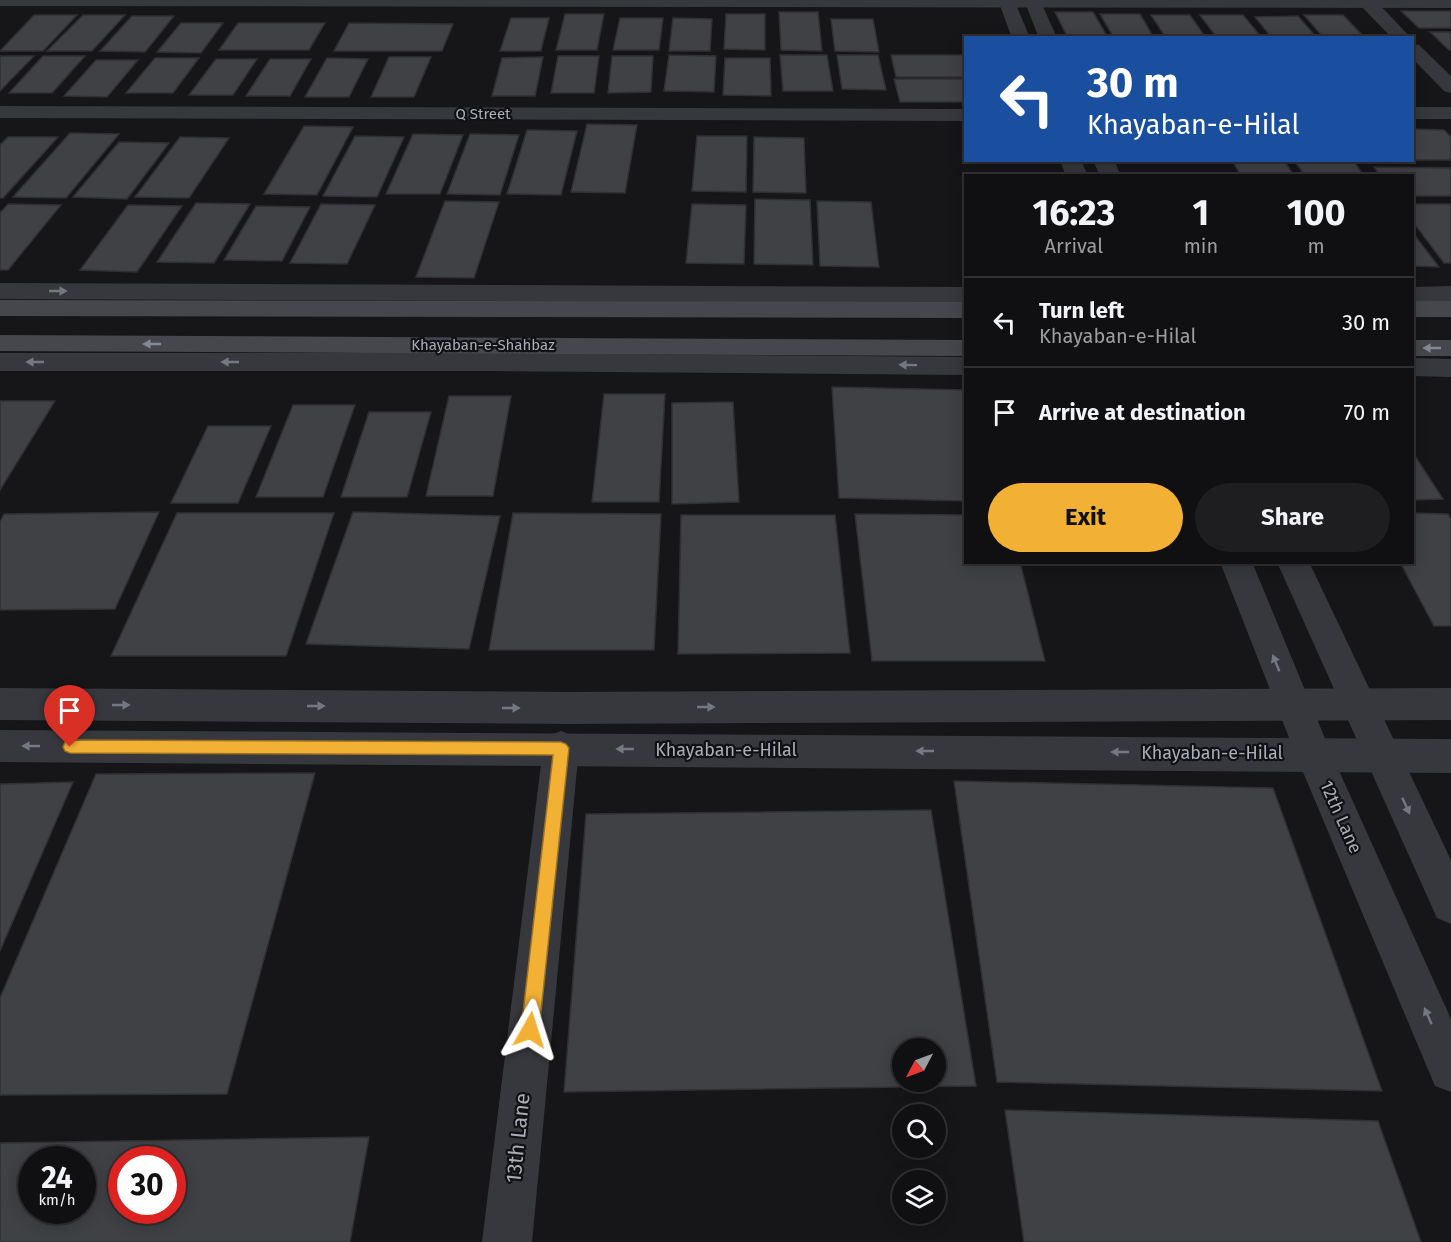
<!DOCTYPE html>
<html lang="en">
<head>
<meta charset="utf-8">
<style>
	body { margin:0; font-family:"Fira Sans",sans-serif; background:#1e1e20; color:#f1f3f6; height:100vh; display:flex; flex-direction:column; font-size:22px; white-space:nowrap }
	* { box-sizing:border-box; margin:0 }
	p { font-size:20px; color:#9c9d9f }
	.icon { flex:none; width:33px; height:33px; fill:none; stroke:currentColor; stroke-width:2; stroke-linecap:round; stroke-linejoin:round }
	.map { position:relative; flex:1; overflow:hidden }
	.details { position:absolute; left:964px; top:174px; width:450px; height:390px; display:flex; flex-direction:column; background:#101012; border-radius:0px; box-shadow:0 3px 15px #0003,0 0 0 2px #303032 }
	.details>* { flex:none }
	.guide { position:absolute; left:964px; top:36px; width:450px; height:126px; border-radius:0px; box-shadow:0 3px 15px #0003,0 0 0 2px #303032; background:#1a4fa0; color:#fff; overflow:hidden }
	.needle { width:39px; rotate:229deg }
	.buttons { position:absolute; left:892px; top:1038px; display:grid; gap:12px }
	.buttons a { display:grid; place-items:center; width:54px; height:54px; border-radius:50%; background:#101012; box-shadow:0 3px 15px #0003,0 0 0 2px #303032; font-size:30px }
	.speed { position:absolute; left:18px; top:1146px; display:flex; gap:12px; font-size:30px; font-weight:700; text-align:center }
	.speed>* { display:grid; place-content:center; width:78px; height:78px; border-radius:50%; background:#101012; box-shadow:0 3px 15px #0003,0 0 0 2px #303032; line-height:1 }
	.speed small { font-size:15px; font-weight:400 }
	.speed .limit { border:9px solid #d22; background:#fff; color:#111 }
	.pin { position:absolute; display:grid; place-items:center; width:51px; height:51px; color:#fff; margin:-62px -26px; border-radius:50% 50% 50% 0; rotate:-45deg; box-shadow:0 0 6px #0007 }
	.pin .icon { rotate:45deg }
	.me { position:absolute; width:66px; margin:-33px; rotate:6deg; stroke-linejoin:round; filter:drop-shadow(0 0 4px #0008) }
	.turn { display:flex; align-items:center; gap:21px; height:126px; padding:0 24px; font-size:27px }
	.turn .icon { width:78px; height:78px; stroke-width:2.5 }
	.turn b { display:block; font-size:42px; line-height:51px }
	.eta { display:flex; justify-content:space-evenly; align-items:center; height:102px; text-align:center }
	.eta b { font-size:36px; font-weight:700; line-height:42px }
	.action { display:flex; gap:12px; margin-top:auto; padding:12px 24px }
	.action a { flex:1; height:69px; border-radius:36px; background:#f2b134; color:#111; font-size:24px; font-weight:700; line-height:69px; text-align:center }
	.action a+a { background:#1e1e20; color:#f1f3f6 }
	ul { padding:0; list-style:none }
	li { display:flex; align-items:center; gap:18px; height:90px; padding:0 24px; border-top:2px solid #303032 }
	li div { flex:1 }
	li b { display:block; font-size:22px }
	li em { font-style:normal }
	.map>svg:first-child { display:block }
	.building { fill:#404145; stroke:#303034; stroke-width:1.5; fill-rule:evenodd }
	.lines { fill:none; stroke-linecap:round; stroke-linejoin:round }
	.minor { fill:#37383d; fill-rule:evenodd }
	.tertiary { fill:#37383d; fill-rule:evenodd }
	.secondary { fill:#45474d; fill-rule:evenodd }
	.oneway { fill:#757881 }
	.oneway2 { fill:#858993 }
	.route { fill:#f2b134; stroke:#9d7322; stroke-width:1.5 }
	.labels { text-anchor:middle; stroke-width:4.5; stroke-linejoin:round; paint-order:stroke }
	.far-street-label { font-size:15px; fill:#a8adb8; stroke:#111113 }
	.street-label { font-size:18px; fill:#a8adb8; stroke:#111113 }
	.near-street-label { font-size:21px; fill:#a8adb8; stroke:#111113 }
</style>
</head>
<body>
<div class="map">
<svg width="1451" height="1242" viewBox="0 0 1451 1242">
	<rect width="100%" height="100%" fill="#161618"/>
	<g class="building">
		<polygon points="1401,11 1451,11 1451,28 1419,28"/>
		<polygon points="779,12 818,12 822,51 781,50"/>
		<polygon points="1055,12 1093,12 1108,38 1068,38"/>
		<polygon points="565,14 604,14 597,50 556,50"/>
		<polygon points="726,14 765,14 765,50 724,49"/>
		<polygon points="1100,14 1140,14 1154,38 1114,38"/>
		<polygon points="34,15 77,15 43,51 0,51"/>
		<polygon points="83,15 125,15 92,51 47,51"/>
		<polygon points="1151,15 1190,15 1206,38 1166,38"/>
		<polygon points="1200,15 1243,15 1262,38 1217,38"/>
		<polygon points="1304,15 1343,15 1365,38 1324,38"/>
		<polygon points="132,16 174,16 145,52 100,51"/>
		<polygon points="1298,16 1317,38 1272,38 1255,17"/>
		<polygon points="511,18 549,18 541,51 500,51"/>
		<polygon points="620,18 663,18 659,50 613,50"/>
		<polygon points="673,18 712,19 710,51 669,51"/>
		<polygon points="831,19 873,19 879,52 835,51"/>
		<polygon points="181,23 223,23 201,53 157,52"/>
		<polygon points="238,23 325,23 309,50 219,50"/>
		<polygon points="349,23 453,24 442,51 334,51"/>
		<polygon points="1430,32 1451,32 1451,50 1449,50"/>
		<polygon points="669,55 716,56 714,92 664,91"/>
		<polygon points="780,55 827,55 833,91 783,91"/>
		<polygon points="837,55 878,55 886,90 842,89"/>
		<polygon points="891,55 966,55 966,77 896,77"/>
		<polygon points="0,56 34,56 0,91"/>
		<polygon points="43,56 85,56 52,93 9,93"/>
		<polygon points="558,56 599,56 594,93 551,93"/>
		<polygon points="612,56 653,56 651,92 608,93"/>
		<polygon points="389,57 431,57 414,97 371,97"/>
		<polygon points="543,57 535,96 492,96 502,58"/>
		<polygon points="155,58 199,58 173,93 126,93"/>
		<polygon points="327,58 368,59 349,97 305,97"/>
		<polygon points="725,58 770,58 771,96 723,95"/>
		<polygon points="216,59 257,59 233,95 189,95"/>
		<polygon points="270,59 311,59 290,96 246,96"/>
		<polygon points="96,60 138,60 107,97 64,96"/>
		<polygon points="894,79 966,79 966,102 900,102"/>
		<polygon points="587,124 637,125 625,193 571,192"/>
		<polygon points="304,126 353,127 317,195 264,194"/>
		<polygon points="1413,129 1444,130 1451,137 1451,160 1413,160"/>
		<polygon points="527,130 577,131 561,195 507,194"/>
		<polygon points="70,133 119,134 66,198 13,197"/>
		<polygon points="413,134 463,135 440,194 386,194"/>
		<polygon points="470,134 519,135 500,195 447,194"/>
		<polygon points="355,136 404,137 377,197 323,196"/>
		<polygon points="697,136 747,136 746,192 692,191"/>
		<polygon points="8,137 58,137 3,198 0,198 0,145"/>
		<polygon points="180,137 229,138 189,198 135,197"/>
		<polygon points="754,137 804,138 806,193 753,192"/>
		<polygon points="119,142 169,143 127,199 73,197"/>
		<polygon points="1232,160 1284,160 1294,176 1241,176"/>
		<polygon points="1294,160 1353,160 1364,176 1305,176"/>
		<polygon points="1374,167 1451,168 1451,196 1413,196 1413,176 1380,176"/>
		<polygon points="755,199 810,200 813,265 754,264"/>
		<polygon points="445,201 499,202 474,278 416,277"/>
		<polygon points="817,201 871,202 879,267 820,266"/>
		<polygon points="196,203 250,204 214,263 157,262"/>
		<polygon points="8,204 61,205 8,270 0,270 0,213"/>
		<polygon points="321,204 375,205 347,264 290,263"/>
		<polygon points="692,204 746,205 744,264 686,263"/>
		<polygon points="1413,204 1451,204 1451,263 1444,263 1413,222"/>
		<polygon points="128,205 182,206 137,272 80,270"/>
		<polygon points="256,206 310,207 282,261 224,260"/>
		<polygon points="1413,233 1439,267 1413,266"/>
		<polygon points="832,387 966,390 966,501 839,498"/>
		<polygon points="604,394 665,394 659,502 592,502"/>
		<polygon points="449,396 511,396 493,496 426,496"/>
		<polygon points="0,401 55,401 0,490"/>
		<polygon points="733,402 739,502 672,504 672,403"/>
		<polygon points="293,405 355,405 323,497 256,497"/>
		<polygon points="369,412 431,412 407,497 341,497"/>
		<polygon points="208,426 271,426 238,503 171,503"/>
		<polygon points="1413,453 1443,499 1413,500"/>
		<polygon points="159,512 115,609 0,610 0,522 4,514"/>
		<polygon points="353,512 500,516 469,649 306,644"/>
		<polygon points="177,513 334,513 286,656 111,656"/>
		<polygon points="513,513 661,514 654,650 489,650"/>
		<polygon points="1413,513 1448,514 1451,519 1451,626 1434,626 1400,562 1413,562"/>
		<polygon points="855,514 966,515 966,562 1020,562 1045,661 872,661"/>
		<polygon points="681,515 835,515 850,653 678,654"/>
		<polygon points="315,773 227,1094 0,1095 0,998 96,774"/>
		<polygon points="954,781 1273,788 1382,1091 997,1082"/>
		<polygon points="73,782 0,951 0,784"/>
		<path d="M931,810l45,276 -412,6 22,-278zM903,1048h33v34h-33z"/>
		<polygon points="1005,1110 1378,1121 1421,1242 1024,1242"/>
		<path d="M369,1137l-19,105h-350v-99zM32,1160h50v50h-50zM122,1160h50v50h-50z"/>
	</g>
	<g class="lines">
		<g class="minor">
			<polygon points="998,0 1014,0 1030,38 1012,38"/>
			<polygon points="1024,0 1040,0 1057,38 1039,38"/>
			<polygon points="1360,0 1375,0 1411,38 1392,38 1361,6"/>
			<polygon points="1413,44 1419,45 1451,76 1451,93 1444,91 1413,59"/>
			<polygon points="0,106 966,109 966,121 0,118"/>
			<rect x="1413" y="107" width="38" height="12"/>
			<polygon points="1060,160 1081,160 1088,176 1066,176"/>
			<polygon points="1093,160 1114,160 1121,176 1100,176"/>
			<polygon points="0,283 966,287 966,303 0,299"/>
			<polygon points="1451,286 1451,302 1413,303 1413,287"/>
			<polygon points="0,353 493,353 966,357 966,375 493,371 0,371"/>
			<polygon points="1413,358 1451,359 1451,377 1413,376"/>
			<polygon points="1220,562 1252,562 1331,753 1451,1019 1451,1092 1435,1086 1295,753"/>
			<polygon points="1277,562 1309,562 1451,860 1451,924 1437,918"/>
			<polygon points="561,731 574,736 579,748 532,1242 482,1242 543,748 548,736"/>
		</g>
		<g class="tertiary">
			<polygon points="0,0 1451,0 1451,8 0,6"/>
			<polygon points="0,688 567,692 1451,688 1451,720 567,724 0,720"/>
			<polygon points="0,730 1451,739 1451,773 0,762"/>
		</g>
		<g class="secondary">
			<polygon points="0,300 966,302 966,318 0,316"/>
			<rect x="1413" y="301" width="38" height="16"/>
			<polygon points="0,335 966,340 966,356 0,351"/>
			<rect x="1413" y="340" width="38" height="16"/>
		</g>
	</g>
	<defs><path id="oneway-solid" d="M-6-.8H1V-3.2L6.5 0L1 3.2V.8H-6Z" transform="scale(1.5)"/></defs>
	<g class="oneway">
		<use href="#oneway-solid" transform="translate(58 291)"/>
		<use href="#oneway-solid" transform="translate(35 362) rotate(180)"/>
		<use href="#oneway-solid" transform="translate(230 362) rotate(180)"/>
		<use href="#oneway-solid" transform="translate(908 365) rotate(-179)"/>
		<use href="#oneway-solid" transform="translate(1276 663) rotate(-112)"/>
		<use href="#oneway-solid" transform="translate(121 705)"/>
		<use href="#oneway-solid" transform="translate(316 706)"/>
		<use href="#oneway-solid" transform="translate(706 707)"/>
		<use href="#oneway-solid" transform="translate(511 708)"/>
		<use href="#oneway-solid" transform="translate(31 746) rotate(-180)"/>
		<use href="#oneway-solid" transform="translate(625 749) rotate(-180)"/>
		<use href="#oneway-solid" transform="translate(925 751) rotate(-180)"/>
		<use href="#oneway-solid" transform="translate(1120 752) rotate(-180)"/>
		<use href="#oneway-solid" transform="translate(1406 806) rotate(65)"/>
		<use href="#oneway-solid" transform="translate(1428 1016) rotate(-114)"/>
	</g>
	<g class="oneway2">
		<use href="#oneway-solid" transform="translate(152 344) rotate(-180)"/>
		<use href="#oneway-solid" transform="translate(1432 348) rotate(180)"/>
	</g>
	<polygon class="route" points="70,740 561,742 566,744 569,748 539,1030 536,1037 530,1040 524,1037 521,1030 553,755 70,753 65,751 63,747 65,742"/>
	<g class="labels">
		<g class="far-street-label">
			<text x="483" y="119">Q Street</text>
			<text x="483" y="350">Khayaban-e-Shahbaz</text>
		</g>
		<g class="street-label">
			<text x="726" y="756">Khayaban-e-Hilal</text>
			<text x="1212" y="759">Khayaban-e-Hilal</text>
			<text transform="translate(1341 817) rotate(66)" y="6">12th Lane</text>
		</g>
		<g class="near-street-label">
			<text transform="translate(518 1138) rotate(-84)" y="7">13th Lane</text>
		</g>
	</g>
</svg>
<div class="buttons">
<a><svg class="needle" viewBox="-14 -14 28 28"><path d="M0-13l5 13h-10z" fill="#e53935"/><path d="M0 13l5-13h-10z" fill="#9c9d9f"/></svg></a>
<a><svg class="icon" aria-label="search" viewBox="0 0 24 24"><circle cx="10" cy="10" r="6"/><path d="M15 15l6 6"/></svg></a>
<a><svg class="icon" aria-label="layers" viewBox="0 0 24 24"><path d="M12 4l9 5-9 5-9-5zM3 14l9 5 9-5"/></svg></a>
</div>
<div class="speed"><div>24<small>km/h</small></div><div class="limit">30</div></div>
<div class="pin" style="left:70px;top:747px;background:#d93025"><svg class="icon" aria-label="arrive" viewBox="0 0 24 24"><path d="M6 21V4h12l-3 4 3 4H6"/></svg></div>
<svg class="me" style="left:530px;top:1030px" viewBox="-20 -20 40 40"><path d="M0-17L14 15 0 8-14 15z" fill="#f2b134" stroke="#fff" stroke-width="4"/></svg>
<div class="guide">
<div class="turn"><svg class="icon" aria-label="left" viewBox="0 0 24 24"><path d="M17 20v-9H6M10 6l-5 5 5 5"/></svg><div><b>30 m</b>Khayaban-e-Hilal</div></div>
</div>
<section class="details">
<div class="eta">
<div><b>16:23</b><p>Arrival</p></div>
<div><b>1</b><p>min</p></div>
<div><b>100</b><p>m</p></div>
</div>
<ul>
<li><svg class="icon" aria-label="left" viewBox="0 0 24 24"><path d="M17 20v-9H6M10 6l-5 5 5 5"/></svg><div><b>Turn left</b><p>Khayaban-e-Hilal</p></div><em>30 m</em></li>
<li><svg class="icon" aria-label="arrive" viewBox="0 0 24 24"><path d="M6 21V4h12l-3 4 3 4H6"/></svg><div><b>Arrive at destination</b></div><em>70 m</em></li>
</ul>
<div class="action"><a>Exit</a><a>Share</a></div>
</section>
</div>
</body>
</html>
